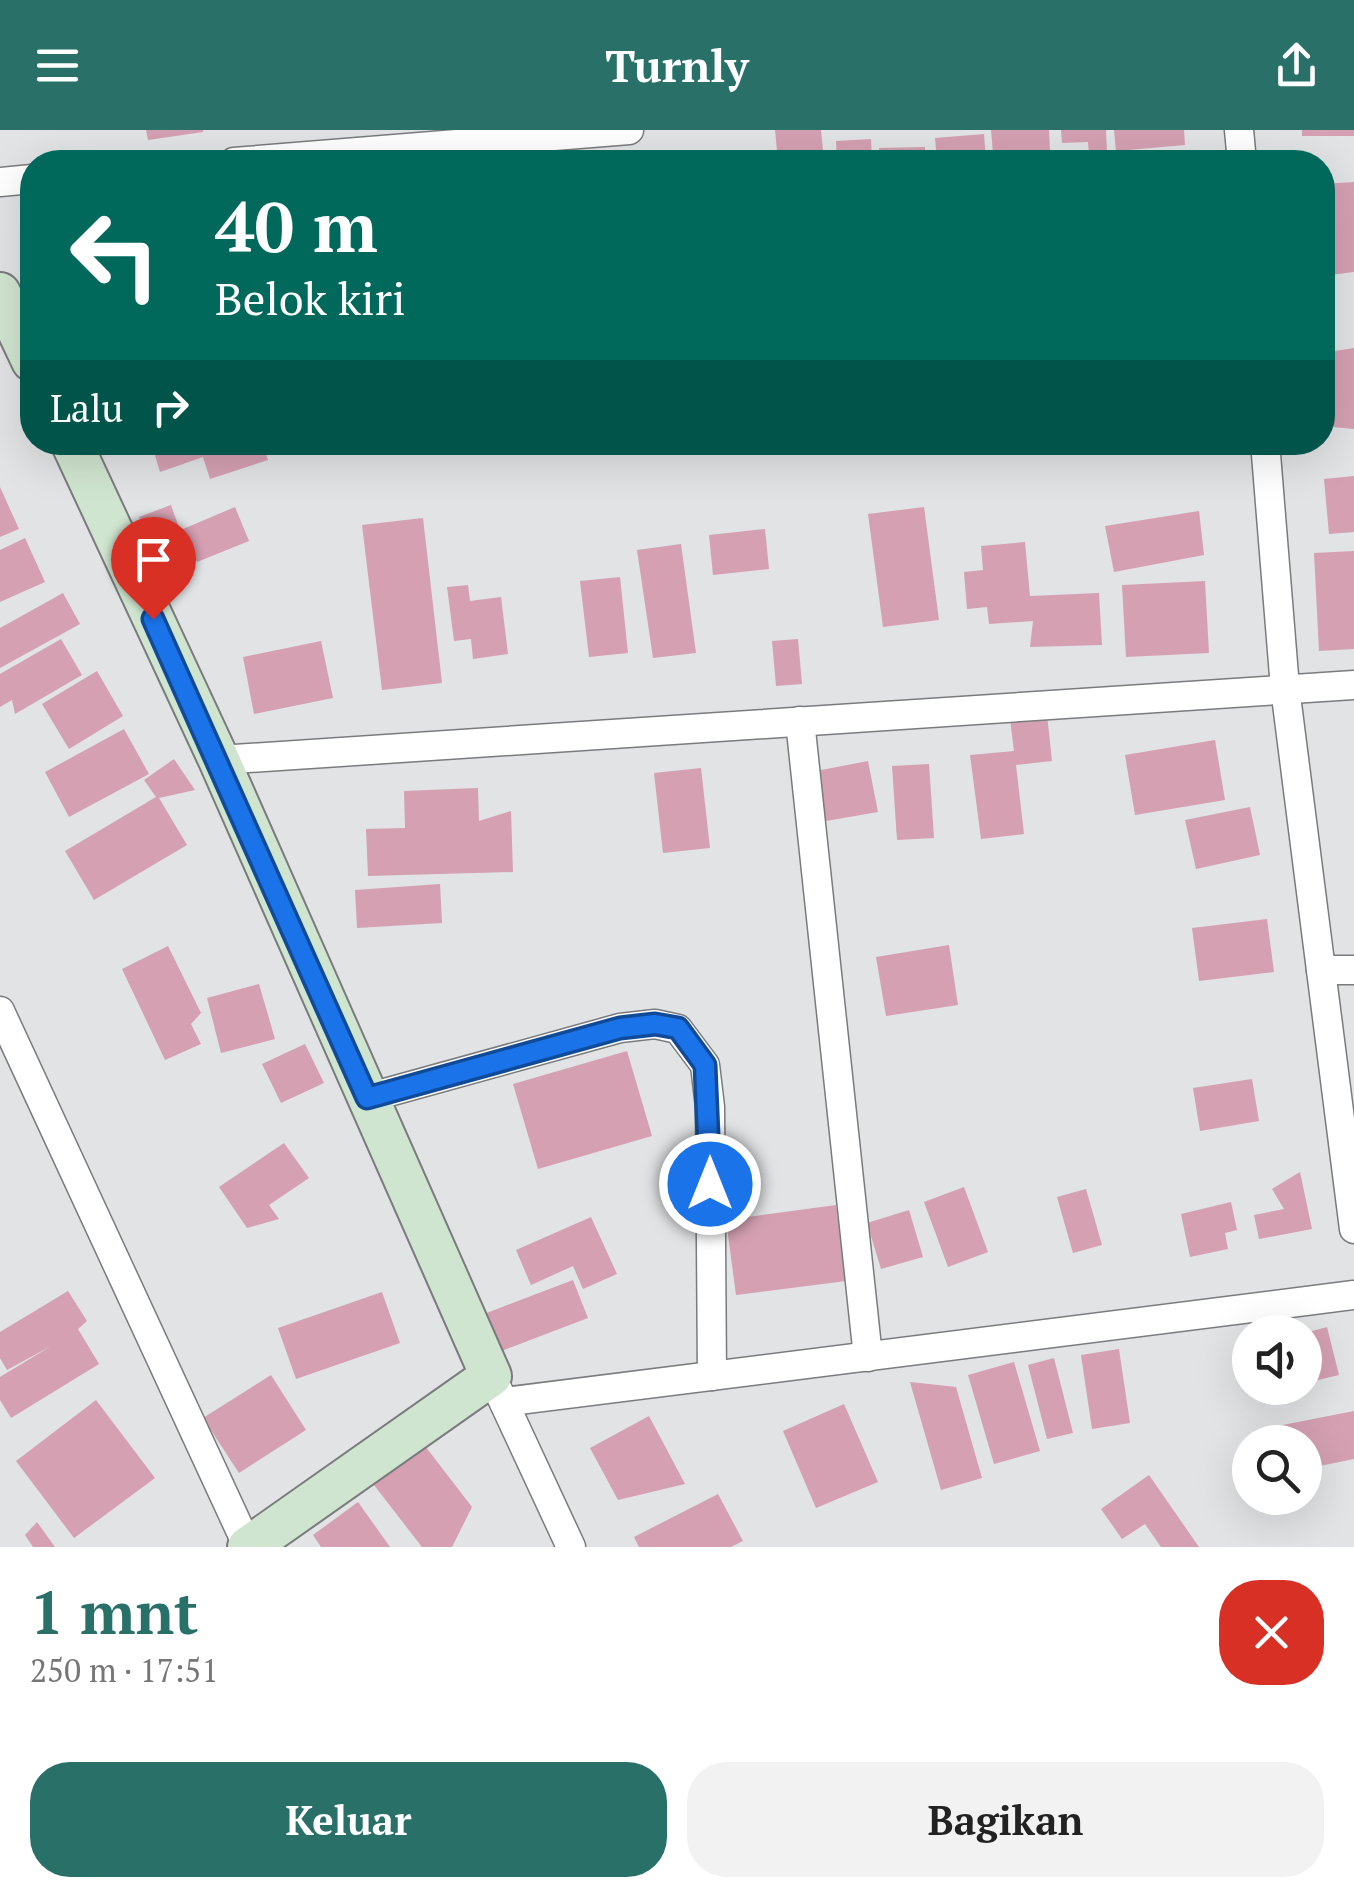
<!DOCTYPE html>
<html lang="id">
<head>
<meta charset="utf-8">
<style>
	body { margin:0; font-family:"PT Serif",serif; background:#f2f2f2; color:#222; height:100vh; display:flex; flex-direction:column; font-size:38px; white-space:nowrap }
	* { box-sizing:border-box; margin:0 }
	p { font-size:32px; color:#767676 }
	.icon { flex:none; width:55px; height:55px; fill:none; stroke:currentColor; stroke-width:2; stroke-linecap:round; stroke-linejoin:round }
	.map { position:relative; height:1417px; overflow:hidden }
	.sheet { display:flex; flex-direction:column; background:#fff; flex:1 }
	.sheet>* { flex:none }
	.banner { position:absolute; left:20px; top:20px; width:1315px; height:305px; border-radius:40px; box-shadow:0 10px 40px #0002; background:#00695c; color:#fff; overflow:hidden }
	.tools { position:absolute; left:1232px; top:1185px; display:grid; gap:20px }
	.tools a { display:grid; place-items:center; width:90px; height:90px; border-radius:50%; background:#fff; box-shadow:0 10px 40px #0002; font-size:50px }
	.pin { position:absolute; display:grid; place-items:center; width:85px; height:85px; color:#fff; margin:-102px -42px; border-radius:50% 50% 50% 0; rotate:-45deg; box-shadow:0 0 10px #0007 }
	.pin .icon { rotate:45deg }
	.me { position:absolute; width:110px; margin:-55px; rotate:0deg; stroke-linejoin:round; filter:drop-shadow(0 0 8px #0008) }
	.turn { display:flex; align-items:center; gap:35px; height:210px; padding:0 30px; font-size:45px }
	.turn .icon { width:130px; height:130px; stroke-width:2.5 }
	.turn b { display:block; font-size:70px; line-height:85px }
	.then { display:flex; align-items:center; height:95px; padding:0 30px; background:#0003; gap:20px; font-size:38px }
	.round { display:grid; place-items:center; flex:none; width:105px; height:105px; border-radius:40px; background:#f2f2f2 }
	.head { display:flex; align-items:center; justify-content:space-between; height:170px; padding:0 30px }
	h1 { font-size:60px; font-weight:700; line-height:75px; color:#287068 }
	.button { display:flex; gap:20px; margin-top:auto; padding:20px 30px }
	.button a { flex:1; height:115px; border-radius:40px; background:#287068; color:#fff; font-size:40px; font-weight:700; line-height:115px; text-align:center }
	.button a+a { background:#f2f2f2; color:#222 }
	header { display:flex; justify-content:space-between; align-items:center; height:130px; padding:0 30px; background:#287068; color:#fff; font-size:45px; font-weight:700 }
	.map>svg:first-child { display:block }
	.building { fill:#d4a0b2 }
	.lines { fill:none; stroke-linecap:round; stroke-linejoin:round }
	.minor-casing { stroke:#797b7d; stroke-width:31 }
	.secondary-casing { stroke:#797b7d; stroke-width:44 }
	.minor { stroke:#fff; stroke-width:28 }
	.secondary { stroke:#d0e5cf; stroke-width:40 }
	.route-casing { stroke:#114b97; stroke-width:25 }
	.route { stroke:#1a73e8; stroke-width:18 }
</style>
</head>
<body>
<header><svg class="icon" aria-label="menu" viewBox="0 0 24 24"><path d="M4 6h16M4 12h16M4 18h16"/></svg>Turnly<svg class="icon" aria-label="share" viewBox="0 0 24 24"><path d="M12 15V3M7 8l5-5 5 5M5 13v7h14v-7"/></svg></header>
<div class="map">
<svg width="1354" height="1417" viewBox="0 0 1354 1417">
	<rect width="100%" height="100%" fill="#e1e3e5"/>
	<g class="building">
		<polygon points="146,0 203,0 203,2 148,10"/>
		<polygon points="775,0 821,0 824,32 778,32"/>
		<polygon points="991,0 1049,0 1050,20 993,23"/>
		<polygon points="1061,0 1106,0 1107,23 1089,24 1088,12 1062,13"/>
		<polygon points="1114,0 1184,0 1185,15 1116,21"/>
		<rect x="1302" y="0" width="52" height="6"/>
		<polygon points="984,4 986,32 937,32 935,8"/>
		<polygon points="871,9 872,32 837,32 836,11"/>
		<polygon points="925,17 925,32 879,32 879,18"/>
		<polygon points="1354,52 1354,142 1322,146 1322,54"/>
		<polygon points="1354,218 1354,299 1322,296 1322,223"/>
		<polygon points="151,312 262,312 268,330 210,349 203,327 160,342"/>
		<polygon points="1354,346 1354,402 1329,404 1324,349"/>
		<polygon points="0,357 19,399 0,407"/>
		<polygon points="171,375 178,395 147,407 139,387"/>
		<polygon points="235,377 249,411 197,432 183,399"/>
		<polygon points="924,377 939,490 883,497 868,384"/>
		<polygon points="1199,381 1204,425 1114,442 1105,396"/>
		<polygon points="423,388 442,553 382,560 362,395"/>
		<polygon points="765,399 769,439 713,445 709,405"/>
		<polygon points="25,408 45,452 0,472 0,420"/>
		<polygon points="1025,412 1030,466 1099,463 1102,515 1030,517 1033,491 989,494 987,477 967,479 964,442 983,440 981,416"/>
		<polygon points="681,414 696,523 653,528 637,420"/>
		<polygon points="1354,421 1354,519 1319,521 1314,423"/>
		<polygon points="620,447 628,523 589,527 580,451"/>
		<polygon points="1205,451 1209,523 1126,527 1122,455"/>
		<polygon points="468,455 470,471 501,467 508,524 473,529 471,509 454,511 447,457"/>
		<polygon points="63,463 80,494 0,538 0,498"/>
		<polygon points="61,509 82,545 15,584 12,570 0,577 0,544"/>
		<polygon points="798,509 802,554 776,556 772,511"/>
		<polygon points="321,511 333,568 254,584 243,527"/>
		<polygon points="97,541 123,586 69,619 42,574"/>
		<polygon points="1047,584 1052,631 1016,635 1024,704 981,709 970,625 1014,621 1010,589"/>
		<polygon points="124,599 149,644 69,687 45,642"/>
		<polygon points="1215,610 1225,670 1135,685 1125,625"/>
		<polygon points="174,629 195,660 159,668 187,715 94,770 65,721 156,667 144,650"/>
		<polygon points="868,631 878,682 820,692 811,642"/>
		<polygon points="929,634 934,708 897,710 892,636"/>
		<polygon points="701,638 710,718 663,723 654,643"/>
		<polygon points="478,658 479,691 511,681 513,742 368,746 366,699 405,698 404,661"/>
		<polygon points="1250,677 1260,725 1196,739 1185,690"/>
		<polygon points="440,754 442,793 357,798 355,760"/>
		<polygon points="1267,789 1274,842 1199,851 1192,798"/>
		<polygon points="949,815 958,875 886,886 876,827"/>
		<polygon points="168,816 201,883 191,894 201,914 165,930 122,839"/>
		<polygon points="259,854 275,909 221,923 207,868"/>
		<polygon points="305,914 324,953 281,973 262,934"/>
		<polygon points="627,921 652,1006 538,1039 513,954"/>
		<polygon points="1252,949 1259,991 1200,1001 1193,958"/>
		<polygon points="284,1013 309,1048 269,1075 279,1089 247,1098 219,1057"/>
		<polygon points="1300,1042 1312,1099 1259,1109 1254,1085 1284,1079 1272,1059"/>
		<polygon points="964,1057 988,1122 948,1137 924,1072"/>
		<polygon points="1086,1059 1102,1115 1073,1123 1057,1067"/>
		<polygon points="1231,1072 1237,1100 1225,1103 1228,1119 1190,1127 1181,1084"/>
		<polygon points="836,1075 846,1151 736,1165 726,1090"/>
		<polygon points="909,1080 923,1127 881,1139 867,1093"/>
		<polygon points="591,1087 617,1144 583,1159 573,1136 531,1155 516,1120"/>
		<polygon points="573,1150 588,1188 499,1222 484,1184"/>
		<polygon points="68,1161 87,1191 78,1199 99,1234 11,1288 0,1270 0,1247 51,1216 7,1240 0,1228 0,1202"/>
		<polygon points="382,1162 400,1213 296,1249 278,1198"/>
		<polygon points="1327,1197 1339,1245 1305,1253 1305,1203"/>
		<polygon points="1119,1219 1130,1293 1092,1299 1081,1225"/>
		<polygon points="1054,1228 1073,1303 1047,1309 1028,1235"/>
		<polygon points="1014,1232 1040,1321 994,1334 968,1245"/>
		<polygon points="271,1245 306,1300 239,1343 203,1288"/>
		<polygon points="910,1252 956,1257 982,1348 941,1360"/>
		<polygon points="96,1270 155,1348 74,1408 16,1331"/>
		<polygon points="844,1274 878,1352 816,1378 783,1301"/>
		<polygon points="1354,1281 1354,1329 1305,1339 1305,1312 1260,1312 1257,1300"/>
		<polygon points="649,1286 685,1354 618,1370 590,1318"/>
		<polygon points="425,1316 472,1377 452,1417 422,1417 374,1355"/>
		<polygon points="1149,1345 1199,1417 1161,1417 1145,1394 1122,1409 1101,1379"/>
		<polygon points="718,1364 743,1411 731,1417 639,1417 634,1407"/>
		<polygon points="358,1372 390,1417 321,1417 313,1405"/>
		<polygon points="37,1392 55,1417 33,1417 25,1405"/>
	</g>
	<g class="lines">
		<g class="minor-casing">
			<g id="minor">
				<polyline points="1239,0 1242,32"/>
				<polyline points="234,32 629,0"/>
				<polyline points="0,52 32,49"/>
				<polyline points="1265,312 1285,558 1354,1099"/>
				<polyline points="800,591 868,1227"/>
				<polyline points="219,630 1354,555"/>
				<polyline points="1321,840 1354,840"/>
				<polyline points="0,881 248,1417"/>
				<polyline points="367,968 620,898 655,894 678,899 705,935 710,977 712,1246"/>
				<polyline points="498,1260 571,1417"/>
				<polyline points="504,1272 1354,1165"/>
			</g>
		</g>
		<g class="secondary-casing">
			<g id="secondary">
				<polyline points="0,163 32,231"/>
				<polyline points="71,312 219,630 491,1246 248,1417"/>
			</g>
		</g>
		<use href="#minor" class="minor"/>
		<use href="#secondary" class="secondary"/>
	</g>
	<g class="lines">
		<g class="route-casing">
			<polyline id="route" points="153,489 367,968 620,898 655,894 678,898 705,935 710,1054"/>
		</g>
		<use href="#route" class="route"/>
	</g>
</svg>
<div class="tools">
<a><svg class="icon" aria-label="sound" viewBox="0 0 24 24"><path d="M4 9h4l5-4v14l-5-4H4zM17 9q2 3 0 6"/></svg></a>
<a><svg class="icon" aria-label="search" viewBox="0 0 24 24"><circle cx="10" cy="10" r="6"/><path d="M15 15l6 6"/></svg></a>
</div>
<div class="pin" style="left:153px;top:489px;background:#d93025"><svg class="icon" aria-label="arrive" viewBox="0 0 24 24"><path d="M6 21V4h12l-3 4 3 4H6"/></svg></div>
<svg class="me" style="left:710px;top:1054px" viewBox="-20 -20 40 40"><circle r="17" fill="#1a73e8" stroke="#fff" stroke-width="3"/><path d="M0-11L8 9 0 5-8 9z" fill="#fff"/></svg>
<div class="banner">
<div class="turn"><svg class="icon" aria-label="left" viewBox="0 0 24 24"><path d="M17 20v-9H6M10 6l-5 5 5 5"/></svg><div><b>40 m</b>Belok kiri</div></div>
<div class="then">Lalu<svg class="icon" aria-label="right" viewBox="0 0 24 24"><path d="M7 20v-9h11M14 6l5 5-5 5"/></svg></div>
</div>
</div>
<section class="sheet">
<div class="head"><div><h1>1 mnt</h1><p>250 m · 17:51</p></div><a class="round" style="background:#d93025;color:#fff"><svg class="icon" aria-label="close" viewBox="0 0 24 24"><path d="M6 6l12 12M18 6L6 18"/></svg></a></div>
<div class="button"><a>Keluar</a><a>Bagikan</a></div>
</section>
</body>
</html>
